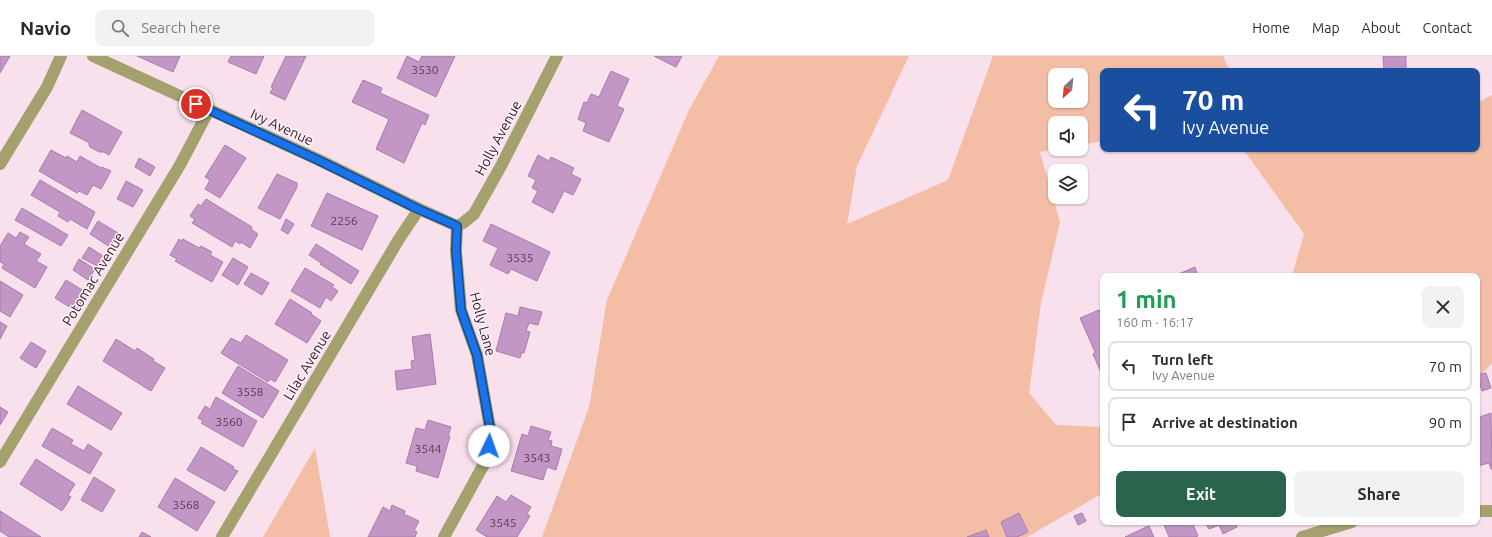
<!DOCTYPE html>
<html lang="en">
<head>
<meta charset="utf-8">
<style>
	body { margin:0; font-family:Ubuntu,sans-serif; background:#f2f2f3; color:#2b2b33; height:100vh; display:flex; flex-direction:column; font-size:15px; white-space:nowrap }
	* { box-sizing:border-box; margin:0 }
	p { font-size:13px; color:#7c7c81 }
	.icon { flex:none; width:22px; height:22px; fill:none; stroke:currentColor; stroke-width:2; stroke-linecap:round; stroke-linejoin:round }
	.map { position:relative; flex:1; overflow:hidden }
	.details { position:absolute; left:1100px; top:217px; width:380px; height:252px; display:flex; flex-direction:column; background:#fff; border-radius:8px; box-shadow:0 1px 3px #0004 }
	.details>* { flex:none }
	.top-card { position:absolute; left:1100px; top:12px; width:380px; height:84px; border-radius:8px; box-shadow:0 1px 3px #0004; background:#1a4fa0; color:#fff; overflow:hidden }
	.needle { width:26px; rotate:207deg }
	.fabs { position:absolute; left:1048px; top:12px; display:grid; gap:8px }
	.fabs a { display:grid; place-items:center; width:40px; height:40px; border-radius:8px; background:#fff; box-shadow:0 1px 3px #0004; font-size:20px }
	.pin { position:absolute; display:grid; place-items:center; width:34px; height:34px; color:#fff; margin:-17px; border:2px solid #fff; border-radius:50%; box-shadow:0 1px 4px #0007 }
	.me { position:absolute; width:44px; margin:-22px; rotate:3deg; stroke-linejoin:round; filter:drop-shadow(0 0 3px #0008) }
	.turn { display:flex; align-items:center; gap:14px; height:84px; padding:0 16px; font-size:18px }
	.turn .icon { width:52px; height:52px; stroke-width:2.5 }
	.turn b { display:block; font-size:28px; line-height:34px }
	.round { display:grid; place-items:center; flex:none; width:42px; height:42px; border-radius:8px; background:#f2f2f3 }
	.head { display:flex; align-items:center; justify-content:space-between; height:68px; padding:0 16px }
	h1 { font-size:24px; font-weight:700; line-height:30px; color:#1e9e55 }
	.primary-button { display:flex; gap:8px; margin-top:auto; padding:8px 16px }
	.primary-button a { flex:1; height:46px; border-radius:8px; background:#2b644d; color:#fff; font-size:16px; font-weight:700; line-height:46px; text-align:center }
	.primary-button a+a { background:#f2f2f3; color:#2b2b33 }
	ul { padding:0; list-style:none }
	li { display:flex; align-items:center; gap:12px; height:50px; margin:0 8px 6px; padding:0 8px; border:2px solid #e1e1e2; border-radius:8px }
	li div { flex:1 }
	li b { display:block; font-size:15px }
	li em { font-style:normal }
	header { display:flex; align-items:center; gap:24px; box-sizing:border-box; height:56px; padding:0 20px; background:#fff; border-bottom:1px solid #e1e1e2 }
	header strong { font-size:19px }
	nav { display:flex; gap:22px; margin-inline-start:auto; font-size:14px }
	.search { width:280px; height:36px; background:#f2f2f3; display:flex; align-items:center; gap:10px; box-sizing:border-box; padding:0 14px; border-radius:8px; color:#7c7c81; font-size:15px }
	.map>svg:first-child { display:block }
	.green { fill:#f4bea6; fill-rule:evenodd }
	.building { fill:#c397c5; stroke:#a87dab }
	.lines { fill:none; stroke-linecap:round; stroke-linejoin:round }
	.minor { stroke:#a4a16e; stroke-width:12 }
	.route-casing { stroke:#114b97; stroke-width:10 }
	.route { stroke:#1a73e8; stroke-width:7 }
	.labels { text-anchor:middle; stroke-width:3; stroke-linejoin:round; paint-order:stroke }
	.number-label { font-size:12px; fill:#55394e }
	.street-label { font-size:14px; fill:#301a27; stroke:#fef1f8 }
</style>
</head>
<body>
<header>
<strong>Navio</strong>
<div class="search"><svg class="icon" aria-label="search" viewBox="0 0 24 24"><circle cx="10" cy="10" r="6"/><path d="M15 15l6 6"/></svg>Search here</div>
<nav><a>Home</a><a>Map</a><a>About</a><a>Contact</a></nav>
</header>
<div class="map">
<svg width="1492" height="481" viewBox="0 0 1492 481">
	<rect width="100%" height="100%" fill="#f9e0ed"/>
	<g class="green">
		<path d="M719,0h190l-52,110 -10,58 101,-44 45,-124h230l5,11 8,4h-133v70l-22,4v-22h-26v26h2l-17,3 20,70 -19,81 -12,90 27,32 47,2v66l-76,44h-485l47,-130 18,-107 82,-190zM1055,19h26v26h-26z"/>
		<polygon points="1492,39 1492,307 1477,323 1477,220 1292,220 1304,178 1243,93 1477,93 1477,47"/>
		<polygon points="315,392 330,481 263,481"/>
	</g>
	<g class="building">
		<polygon points="0,0 10,0 0,17"/>
		<polygon points="137,0 180,0 173,16"/>
		<polygon points="231,0 264,0 256,18 228,6"/>
		<polygon points="286,0 306,0 285,44 270,37 273,32 271,31"/>
		<polygon points="407,0 419,6 422,0 455,0 436,41 397,22"/>
		<polygon points="654,0 682,0 676,11"/>
		<polygon points="1383,0 1406,0 1406,15 1384,15"/>
		<polygon points="611,15 629,23 617,50 624,53 609,86 583,75 586,67 578,63 584,46 587,47 591,38 599,41"/>
		<polygon points="363,24 382,32 380,37 429,59 425,69 422,67 404,107 376,93 389,63 352,46"/>
		<polygon points="82,54 122,76 109,99 104,96 99,96 90,91 88,86 70,77"/>
		<polygon points="225,89 246,102 220,142 205,133 210,124 205,121"/>
		<polygon points="51,94 66,102 67,100 77,106 80,100 101,112 102,111 111,115 101,133 93,129 87,139 79,135 77,137 39,115"/>
		<polygon points="538,99 549,105 551,101 574,112 571,118 581,123 573,139 564,135 553,157 532,146 538,135 532,132 536,124 528,120"/>
		<polygon points="139,102 155,111 150,120 135,111"/>
		<polygon points="277,118 297,127 297,131 280,163 258,152"/>
		<polygon points="40,124 95,156 87,173 70,163 68,166 58,160 60,156 31,139"/>
		<polygon points="126,125 143,134 133,151 117,143"/>
		<polygon points="327,137 378,160 362,194 311,170"/>
		<polygon points="206,143 252,171 251,173 258,178 250,192 241,186 240,188 235,185 232,191 192,167 195,163 190,160 198,148 201,150"/>
		<polygon points="22,152 68,179 61,190 15,164"/>
		<polygon points="286,163 294,168 288,178 281,174"/>
		<polygon points="98,165 118,177 110,191 90,178"/>
		<polygon points="491,168 550,196 537,225 511,213 508,218 490,209 498,192 483,185"/>
		<polygon points="20,176 29,181 24,188 41,198 36,205 47,211 35,232 2,212 4,208 0,206 0,190 8,177 16,182"/>
		<polygon points="179,183 182,185 183,183 199,192 201,190 212,196 210,199 223,206 212,226 175,205 177,203 170,199"/>
		<polygon points="316,188 359,215 351,228 320,208 321,207 309,199"/>
		<polygon points="89,191 103,200 97,210 82,202"/>
		<polygon points="233,202 248,211 238,229 222,219"/>
		<polygon points="79,203 95,213 88,224 73,214"/>
		<polygon points="1195,211 1198,220 1177,220 1176,219"/>
		<polygon points="305,212 334,229 332,231 338,235 331,245 326,241 320,252 291,235"/>
		<polygon points="251,217 269,227 262,239 244,228"/>
		<polygon points="66,224 87,237 76,255 55,242"/>
		<polygon points="0,225 23,239 10,261 0,255"/>
		<polygon points="290,243 312,257 311,258 321,265 307,287 275,268"/>
		<polygon points="520,251 542,256 538,269 529,267 526,275 530,276 524,297 522,296 520,302 496,295 506,257 518,260"/>
		<polygon points="1099,254 1103,261 1103,321 1093,298 1095,296 1080,262"/>
		<polygon points="0,266 7,270 0,283"/>
		<polygon points="430,278 436,328 397,334 395,315 412,313 411,305 415,304 412,281"/>
		<polygon points="246,279 288,304 275,326 270,323 268,326 221,297 231,282 241,287"/>
		<polygon points="116,283 135,295 137,292 154,303 153,305 165,312 151,335 103,305"/>
		<polygon points="31,286 46,295 36,312 20,302"/>
		<polygon points="238,310 279,335 263,362 222,337"/>
		<polygon points="1486,317 1491,332 1482,335 1480,328 1477,329 1477,319"/>
		<polygon points="78,330 122,357 111,374 67,348"/>
		<polygon points="216,341 257,365 243,391 201,367 203,365 198,362 205,350 210,353"/>
		<polygon points="0,351 8,356 0,369"/>
		<polygon points="1491,357 1492,413 1491,413 1489,407 1477,410 1477,362"/>
		<polygon points="428,364 451,371 448,380 450,380 438,422 416,415 417,410 406,407 416,372 425,374"/>
		<polygon points="531,370 551,376 548,384 552,385 551,390 562,393 556,414 547,411 543,424 511,415 522,378 528,380"/>
		<polygon points="52,372 73,384 71,388 84,395 88,388 102,397 90,418 42,390"/>
		<polygon points="201,391 234,411 233,413 238,415 225,435 187,414"/>
		<polygon points="36,403 75,428 68,439 71,441 62,455 20,428"/>
		<polygon points="94,421 115,434 102,456 81,444"/>
		<polygon points="175,422 215,446 197,475 158,451"/>
		<polygon points="511,439 531,451 527,458 530,460 517,481 487,481 476,474 497,440 506,446"/>
		<polygon points="392,449 405,455 404,458 419,465 414,475 417,476 415,481 368,481 383,451 390,455"/>
		<polygon points="0,455 41,481 9,481 0,475"/>
		<polygon points="1019,457 1028,476 1017,481 1007,481 1001,466"/>
		<polygon points="1082,457 1086,465 1078,469 1074,460"/>
		<polygon points="1163,466 1192,466 1198,480 1194,481 1169,481"/>
		<polygon points="1205,466 1235,466 1237,471 1223,478 1219,469 1209,473"/>
		<polygon points="1149,470 1154,481 1125,481 1144,472"/>
		<polygon points="986,474 989,481 967,481"/>
		<polygon points="142,476 151,481 139,481"/>
	</g>
	<g class="lines">
		<g class="minor">
			<polyline points="93,0 319,104 419,153 457,170"/>
			<polyline points="0,108 47,31 61,0"/>
			<polyline points="457,170 463,167 474,158 501,110 557,0"/>
			<polyline points="0,406 180,109 209,54"/>
			<polyline points="1477,455 1492,455"/>
			<polyline points="222,481 399,183 419,153"/>
			<polyline points="444,481 484,408 489,390 490,372 477,299 461,254 456,195 457,170"/>
			<polyline points="1302,481 1352,466"/>
		</g>
	</g>
	<g class="lines">
		<g class="route-casing">
			<polyline id="route" points="196,48 318,104 418,153 457,170 456,195 461,254 477,299 490,372 489,390"/>
		</g>
		<use href="#route" class="route"/>
	</g>
	<g class="labels">
		<g class="number-label">
			<text x="425" y="18">3530</text>
			<text x="344" y="169">2256</text>
			<text x="520" y="206">3535</text>
			<text x="250" y="340">3558</text>
			<text x="229" y="370">3560</text>
			<text x="428" y="397">3544</text>
			<text x="537" y="406">3543</text>
			<text x="186" y="453">3568</text>
			<text x="503" y="471">3545</text>
		</g>
		<g class="street-label">
			<text transform="translate(282 71) rotate(25)" y="5">Ivy Avenue</text>
			<text transform="translate(498 82) rotate(-62)" y="5">Holly Avenue</text>
			<text transform="translate(93 223) rotate(-59)" y="5">Potomac Avenue</text>
			<text transform="translate(483 268) rotate(75)" y="5">Holly Lane</text>
			<text transform="translate(307 309) rotate(-59)" y="5">Lilac Avenue</text>
		</g>
	</g>
</svg>
<div class="fabs">
<a><svg class="needle" viewBox="-14 -14 28 28"><path d="M0-13l5 13h-10z" fill="#e53935"/><path d="M0 13l5-13h-10z" fill="#7c7c81"/></svg></a>
<a><svg class="icon" aria-label="sound" viewBox="0 0 24 24"><path d="M4 9h4l5-4v14l-5-4H4zM17 9q2 3 0 6"/></svg></a>
<a><svg class="icon" aria-label="layers" viewBox="0 0 24 24"><path d="M12 4l9 5-9 5-9-5zM3 14l9 5 9-5"/></svg></a>
</div>
<div class="pin" style="left:196px;top:48px;background:#d93025"><svg class="icon" aria-label="arrive" viewBox="0 0 24 24"><path d="M6 21V4h12l-3 4 3 4H6"/></svg></div>
<svg class="me" style="left:489px;top:390px" viewBox="-20 -20 40 40"><circle r="19" fill="#fff"/><path d="M0-13L10 11 0 6-10 11z" fill="#1a73e8"/></svg>
<div class="top-card">
<div class="turn"><svg class="icon" aria-label="left" viewBox="0 0 24 24"><path d="M17 20v-9H6M10 6l-5 5 5 5"/></svg><div><b>70 m</b>Ivy Avenue</div></div>
</div>
<section class="details">
<div class="head"><div><h1>1 min</h1><p>160 m · 16:17</p></div><a class="round"><svg class="icon" aria-label="close" viewBox="0 0 24 24"><path d="M6 6l12 12M18 6L6 18"/></svg></a></div>
<ul>
<li><svg class="icon" aria-label="left" viewBox="0 0 24 24"><path d="M17 20v-9H6M10 6l-5 5 5 5"/></svg><div><b>Turn left</b><p>Ivy Avenue</p></div><em>70 m</em></li>
<li><svg class="icon" aria-label="arrive" viewBox="0 0 24 24"><path d="M6 21V4h12l-3 4 3 4H6"/></svg><div><b>Arrive at destination</b></div><em>90 m</em></li>
</ul>
<div class="primary-button"><a>Exit</a><a>Share</a></div>
</section>
</div>
</body>
</html>
